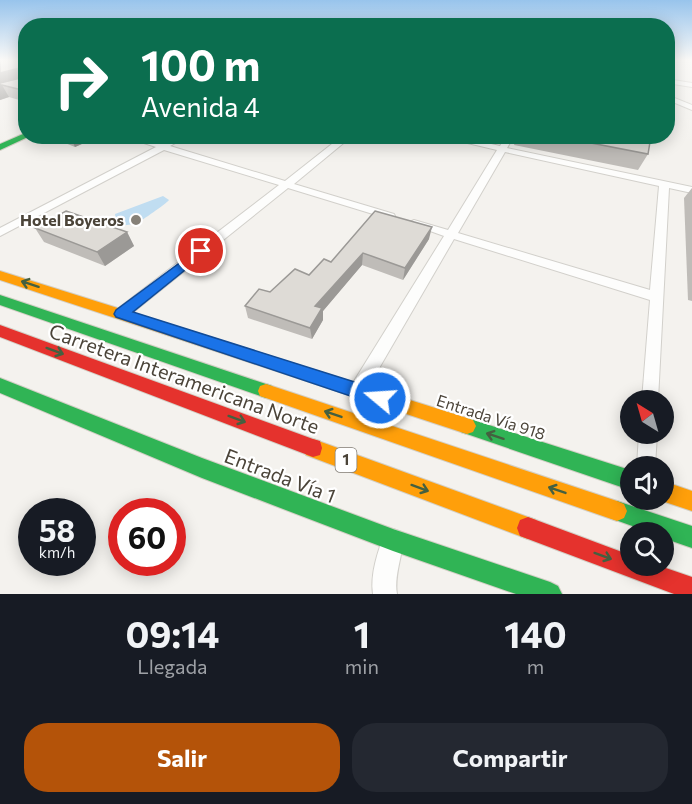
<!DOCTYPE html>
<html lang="es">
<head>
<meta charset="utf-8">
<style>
	body { margin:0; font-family:Commissioner,sans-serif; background:#242831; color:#f1f3f6; height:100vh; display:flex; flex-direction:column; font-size:22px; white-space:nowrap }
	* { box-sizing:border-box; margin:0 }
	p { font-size:20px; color:#9ea1a6 }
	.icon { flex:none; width:33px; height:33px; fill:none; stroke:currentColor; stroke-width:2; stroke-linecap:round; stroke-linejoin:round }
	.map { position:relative; height:594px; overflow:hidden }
	.panel { display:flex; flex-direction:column; background:#171b24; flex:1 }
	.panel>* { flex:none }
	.banner { position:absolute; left:18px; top:18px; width:657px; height:126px; border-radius:24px; box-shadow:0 3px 15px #0003; background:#0b6e4f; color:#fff; overflow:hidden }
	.needle { width:39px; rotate:323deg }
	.fabs { position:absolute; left:620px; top:390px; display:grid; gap:12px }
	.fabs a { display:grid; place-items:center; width:54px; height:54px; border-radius:50%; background:#171b24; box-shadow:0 3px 15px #0003; font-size:30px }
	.speed { position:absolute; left:18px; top:498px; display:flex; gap:12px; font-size:30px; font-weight:700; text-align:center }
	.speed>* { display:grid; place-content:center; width:78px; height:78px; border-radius:50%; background:#171b24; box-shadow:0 3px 15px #0003; line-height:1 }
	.speed small { font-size:15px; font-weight:400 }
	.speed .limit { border:9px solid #d22; background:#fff; color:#111 }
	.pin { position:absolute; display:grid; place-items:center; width:51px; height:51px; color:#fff; margin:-26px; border:3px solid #fff; border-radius:50%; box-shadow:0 2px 6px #0007 }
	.me { position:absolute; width:66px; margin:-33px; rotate:288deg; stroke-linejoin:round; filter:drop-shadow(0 0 4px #0008) }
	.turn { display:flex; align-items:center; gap:21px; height:126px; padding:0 24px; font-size:27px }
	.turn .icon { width:78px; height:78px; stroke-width:2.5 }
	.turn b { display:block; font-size:42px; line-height:51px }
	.eta { display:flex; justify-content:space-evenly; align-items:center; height:102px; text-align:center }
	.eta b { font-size:36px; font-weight:700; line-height:42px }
	.primary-button { display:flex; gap:12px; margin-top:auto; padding:12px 24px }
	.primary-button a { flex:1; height:69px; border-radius:24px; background:#b45309; color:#fff; font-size:24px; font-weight:700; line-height:69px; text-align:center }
	.primary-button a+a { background:#242831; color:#f1f3f6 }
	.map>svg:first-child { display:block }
	.water { fill:#c0ddf1 }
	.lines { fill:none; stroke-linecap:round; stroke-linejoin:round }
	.street-casing { stroke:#d2d0cb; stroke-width:2 }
	.fast-casing { stroke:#d3cfc5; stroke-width:2 }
	.slow-casing { stroke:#d3cfc5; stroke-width:2 }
	.jam-casing { stroke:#d3cfc5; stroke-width:2 }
	.street { fill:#fdfdfc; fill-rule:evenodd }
	.fast { fill:#30b455; fill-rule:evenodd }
	.slow { fill:#ff9f0a; fill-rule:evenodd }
	.jam { fill:#e5322d; fill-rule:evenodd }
	.wall { fill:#bfbcb8 }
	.shaded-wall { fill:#9b9996 }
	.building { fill:#dedbd6; stroke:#9b9996; stroke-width:1.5 }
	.oneway { stroke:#446040 }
	.route { fill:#1a73e8; stroke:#114b97; stroke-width:1.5 }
	.poi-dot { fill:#868178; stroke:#fff; stroke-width:2 }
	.labels { text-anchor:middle; stroke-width:4.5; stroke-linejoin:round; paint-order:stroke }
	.shield { fill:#fff; stroke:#817c74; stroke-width:1.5 }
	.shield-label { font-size:15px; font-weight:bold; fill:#4b4439 }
	.poi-label { font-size:16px; font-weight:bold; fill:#4b4439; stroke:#fff; text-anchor:end }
	.street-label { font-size:16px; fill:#4b4439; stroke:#fff }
	.near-street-label { font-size:20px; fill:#4b4439; stroke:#fff }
</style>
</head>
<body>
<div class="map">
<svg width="692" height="594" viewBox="0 0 692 594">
	<rect width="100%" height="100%" fill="#f4f2ee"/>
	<path class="water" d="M163,196l6,4c-3,4 -28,21 -32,23 -6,2 -14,2 -20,3l-2,-12z"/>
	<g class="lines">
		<g class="street-casing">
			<g id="street">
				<polygon points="668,60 673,60 673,80 692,83 692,87 673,84 672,97 692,105 692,110 668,100"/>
				<polygon points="123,136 137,136 162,144 177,136 188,136 170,146 285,181 342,136 352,136 294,184 394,214 395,216 390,219 386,218 288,188 126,318 116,318 114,314 116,310 279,185 164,150 0,236 0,228 156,147"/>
				<path d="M438,136h18l44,10 6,-10h8l-7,12 185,39v6l-23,-5 -11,212h-16l8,-100 -196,-61 -91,157 -6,2 -6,-2 -2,-5 2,-5 93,-150 -36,-13 6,-3 34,10 49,-80zM505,152l154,34 -9,104 -192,-57z"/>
				<polygon points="639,434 657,434 655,466 637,466"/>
				<path d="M393,529l8,3c6,16 -8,40 -4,62h-24c-3,-20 5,-43 12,-62z"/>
			</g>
		</g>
		<g class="fast-casing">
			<g id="fast">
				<polygon points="23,134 30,136 0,150 0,144"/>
				<polygon points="0,295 266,384 272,386 274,391 272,396 266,398 0,305"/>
				<polygon points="0,378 202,458 393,529 550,582 558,586 562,594 516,594 393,551 202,478 0,393"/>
				<polygon points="467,418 630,470 630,490 461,432 458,426 461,420"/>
				<polygon points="617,501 692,526 692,548 663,538 663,532 649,532 610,518 607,511 610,504"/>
			</g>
		</g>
		<g class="slow-casing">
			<g id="slow">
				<polygon points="0,271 467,418 473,420 476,426 473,432 467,434 0,280"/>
				<polygon points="266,384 617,501 624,504 627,511 624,518 617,521 266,398 260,396 258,391 260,386"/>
				<polygon points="313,439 536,520 539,528 536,536 528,539 306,455 304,448 306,441"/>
				<polygon points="663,481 692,491 692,511 659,500 663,500"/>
			</g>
		</g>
		<g class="jam-casing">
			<g id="jam">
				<polygon points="0,325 313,439 320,441 322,448 320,455 313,457 0,337"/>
				<polygon points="528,517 630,555 630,566 660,566 692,577 692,594 674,594 520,536 517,528 520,520"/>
			</g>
		</g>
		<use href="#street" class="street"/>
		<use href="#fast" class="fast"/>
		<use href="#slow" class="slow"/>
		<use href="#jam" class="jam"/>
	</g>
	<g class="wall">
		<polygon points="0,60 26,60 26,102 9,97 0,100"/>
		<polygon points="48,136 100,136 75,147"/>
		<polygon points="517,136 651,136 648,154 638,170 514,145"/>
		<polygon points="692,188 692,301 688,300 684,198"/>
		<polygon points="375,211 429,239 403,280 362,265 323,311 323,320 312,339 248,318 245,306 270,292 309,275 331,262"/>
		<polygon points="35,228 127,232 134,246 105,266 44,242"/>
	</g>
	<g class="shaded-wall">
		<polygon points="19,68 25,80 2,85 9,97 0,100 0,73"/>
		<polygon points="70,136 100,136 75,147"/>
		<polygon points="432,227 429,239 403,280 405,268"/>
		<polygon points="127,232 134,246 105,266 97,252"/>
		<polygon points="363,253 362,265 323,311 323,320 312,339 310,328 315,306"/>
	</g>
	<g class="building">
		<polygon points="0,60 26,60 26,91 2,85 0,85 0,83 21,78 22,71 19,68 0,73"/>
		<polygon points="555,136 651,136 648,154"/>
		<polygon points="66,211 127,232 97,252 35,228"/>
		<polygon points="375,211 432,227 405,268 363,253 315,306 322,308 310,328 245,306 259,289 270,292 295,269 309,275 324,259 331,262"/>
	</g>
	<defs><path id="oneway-shaft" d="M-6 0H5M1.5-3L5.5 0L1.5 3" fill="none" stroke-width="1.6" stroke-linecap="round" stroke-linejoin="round" transform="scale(1.5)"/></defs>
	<g class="oneway">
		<use href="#oneway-shaft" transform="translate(30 284) rotate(-162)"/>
		<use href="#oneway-shaft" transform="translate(55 351) rotate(20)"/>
		<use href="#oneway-shaft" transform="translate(333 414) rotate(-161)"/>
		<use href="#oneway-shaft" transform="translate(237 419) rotate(20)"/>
		<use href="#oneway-shaft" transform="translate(495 436) rotate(-162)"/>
		<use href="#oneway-shaft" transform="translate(420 488) rotate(20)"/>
		<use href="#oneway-shaft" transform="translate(557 490) rotate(-161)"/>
		<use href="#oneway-shaft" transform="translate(603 556) rotate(20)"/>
	</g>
	<linearGradient id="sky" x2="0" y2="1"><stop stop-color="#98c4ec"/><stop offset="0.42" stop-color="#faf9f7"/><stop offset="1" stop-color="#faf9f7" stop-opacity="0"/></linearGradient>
	<rect width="692" height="143" fill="url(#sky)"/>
	<polygon class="route" points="201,247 205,248 205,254 133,312 380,390 386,393 389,398 386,404 380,406 116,317 114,314 116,310"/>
	<circle class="poi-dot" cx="136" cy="220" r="6"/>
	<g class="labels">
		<rect class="shield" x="335.5" y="448" width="21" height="24" rx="4.5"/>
		<g class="shield-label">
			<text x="346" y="465">1</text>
		</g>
		<g class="poi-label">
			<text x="124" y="226">Hotel Boyeros</text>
		</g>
		<g class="street-label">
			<text transform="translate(491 417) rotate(18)" y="6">Entrada Vía 918</text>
		</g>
		<g class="near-street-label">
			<text transform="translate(184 379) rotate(20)" y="7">Carretera Interamericana Norte</text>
			<text transform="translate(280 476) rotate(21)" y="7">Entrada Vía 1</text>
		</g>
	</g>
</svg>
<div class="fabs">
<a><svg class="needle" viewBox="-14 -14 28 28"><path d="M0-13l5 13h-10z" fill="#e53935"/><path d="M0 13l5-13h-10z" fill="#9ea1a6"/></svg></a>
<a><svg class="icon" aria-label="sound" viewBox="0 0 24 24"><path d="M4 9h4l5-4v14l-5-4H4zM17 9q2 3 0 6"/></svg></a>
<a><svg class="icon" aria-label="search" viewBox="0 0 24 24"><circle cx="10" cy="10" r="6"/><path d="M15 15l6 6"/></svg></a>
</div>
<div class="speed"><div>58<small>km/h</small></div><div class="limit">60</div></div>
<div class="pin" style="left:201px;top:251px;background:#d93025"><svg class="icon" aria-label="arrive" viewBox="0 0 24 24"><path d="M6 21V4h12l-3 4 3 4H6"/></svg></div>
<svg class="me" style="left:380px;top:398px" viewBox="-20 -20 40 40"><circle r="17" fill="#1a73e8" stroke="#fff" stroke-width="3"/><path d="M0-11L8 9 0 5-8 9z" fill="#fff"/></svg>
<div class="banner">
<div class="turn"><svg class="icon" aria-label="right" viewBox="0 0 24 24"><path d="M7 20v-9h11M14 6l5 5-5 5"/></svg><div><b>100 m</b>Avenida 4</div></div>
</div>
</div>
<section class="panel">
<div class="eta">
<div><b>09:14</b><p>Llegada</p></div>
<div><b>1</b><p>min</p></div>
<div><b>140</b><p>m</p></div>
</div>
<div class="primary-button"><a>Salir</a><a>Compartir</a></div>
</section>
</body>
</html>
